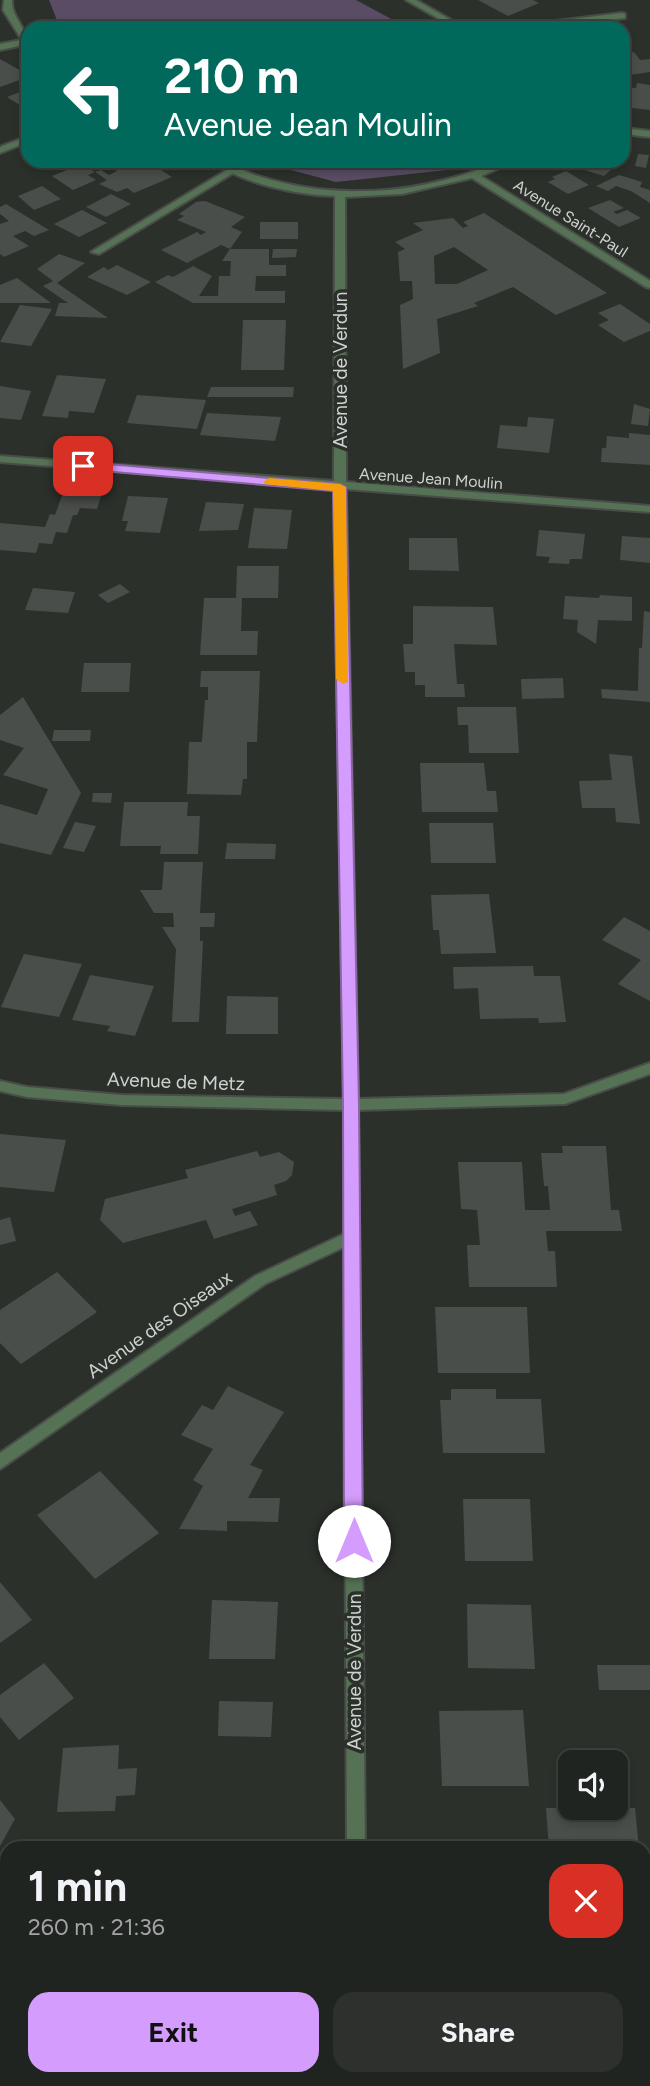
<!DOCTYPE html>
<html lang="en">
<head>
<meta charset="utf-8">
<style>
	body { margin:0; font-family:Figtree,sans-serif; background:#2d302d; color:#f1f3f6; height:100vh; display:flex; flex-direction:column; font-size:26px; white-space:nowrap }
	* { box-sizing:border-box; margin:0 }
	p { font-size:23px; color:#a2a4a5 }
	.icon { flex:none; width:38px; height:38px; fill:none; stroke:currentColor; stroke-width:2; stroke-linecap:round; stroke-linejoin:round }
	.map { position:relative; flex:1; overflow:hidden }
	.sheet { position:absolute; left:0px; top:1841px; width:651px; height:245px; display:flex; flex-direction:column; background:#202420; border-radius:21px 21px 0 0; box-shadow:0 4px 10px #0003,0 0 0 2px #3d413e }
	.sheet>* { flex:none }
	.banner { position:absolute; left:21px; top:21px; width:609px; height:147px; border-radius:21px; box-shadow:0 4px 10px #0003,0 0 0 2px #3d413e; background:#00695c; color:#fff; overflow:hidden }
	.controls { position:absolute; left:558px; top:1750px; display:grid; gap:14px }
	.controls a { display:grid; place-items:center; width:70px; height:70px; border-radius:14px; background:#202420; box-shadow:0 4px 10px #0003,0 0 0 2px #3d413e; font-size:35px }
	.pin { position:absolute; display:grid; place-items:center; width:60px; height:60px; color:#fff; margin:-30px; border-radius:14px; box-shadow:0 4px 10px #0006 }
	.me { position:absolute; width:77px; margin:-38px; rotate:0deg; stroke-linejoin:round; filter:drop-shadow(0 0 5px #0008) }
	.turn { display:flex; align-items:center; gap:24px; height:147px; padding:0 28px; font-size:32px }
	.turn .icon { width:91px; height:91px; stroke-width:2.5 }
	.turn b { display:block; font-size:49px; line-height:60px }
	.round { display:grid; place-items:center; flex:none; width:74px; height:74px; border-radius:21px; background:#2d302d }
	.head { display:flex; align-items:center; justify-content:space-between; height:119px; padding:0 28px }
	h1 { font-size:42px; font-weight:700; line-height:52px }
	.primary-button { display:flex; gap:14px; margin-top:auto; padding:14px 28px }
	.primary-button a { flex:1; height:80px; border-radius:21px; background:#d49cfc; color:#111; font-size:28px; font-weight:700; line-height:80px; text-align:center }
	.primary-button a+a { background:#2d302d; color:#f1f3f6 }
	.map>svg:first-child { display:block }
	.green { fill:#594c64 }
	.building { fill:#4a4e4a; fill-rule:evenodd }
	.lines { fill:none; stroke-linecap:round; stroke-linejoin:round }
	.service-casing { stroke:#494d49; stroke-width:4 }
	.minor-casing { stroke:#494d49; stroke-width:4 }
	.service { fill:#567254; fill-rule:evenodd }
	.minor { fill:#567254; fill-rule:evenodd }
	.route { fill:#d49cfc; stroke:#8a65a4; stroke-width:2 }
	.slow { fill:#f59e0b }
	.labels { text-anchor:middle; stroke-width:7; stroke-linejoin:round; paint-order:stroke }
	.far-street-label { font-size:16px; fill:#d0d2d0; stroke:#2b302b }
	.street-label { font-size:19px; fill:#d0d2d0; stroke:#2b302b }
</style>
</head>
<body>
<div class="map">
<svg width="650" height="2086" viewBox="0 0 650 2086">
	<rect width="100%" height="100%" fill="#2b302b"/>
	<g class="green">
		<polygon points="49,0 356,0 408,28 60,28"/>
		<polygon points="257,161 480,161 466,168 336,182"/>
	</g>
	<g class="building">
		<polygon points="478,0 533,0 539,3 508,16"/>
		<polygon points="634,52 640,60 650,59 650,72 623,76 623,53"/>
		<polygon points="0,59 23,72 28,77 0,87"/>
		<polygon points="637,83 650,85 650,110 623,107 623,87 636,88"/>
		<polygon points="28,89 28,110 7,97"/>
		<polygon points="638,154 649,155 646,168 635,166"/>
		<polygon points="125,161 136,168 150,163 172,177 134,193 127,188 117,192 99,184 107,180 95,172 101,170 109,175 117,171 110,166"/>
		<polygon points="572,161 621,161 604,176 568,165"/>
		<polygon points="82,164 95,172 88,175 96,180 73,190 52,176"/>
		<polygon points="566,171 589,185 568,194 548,182 555,179 552,177"/>
		<polygon points="619,175 642,182 640,187 650,190 650,203 631,191 616,186 608,191 596,186"/>
		<polygon points="42,186 61,199 34,210 18,196"/>
		<polygon points="111,194 131,204 106,217 86,207"/>
		<polygon points="610,200 624,208 613,212 617,214 627,210 641,218 619,227 588,208"/>
		<polygon points="205,201 245,217 231,227 242,232 230,249 269,249 269,265 286,265 286,276 256,276 255,291 285,291 285,303 193,303 155,282 168,275 173,277 193,266 212,276 199,296 218,296 219,276 230,276 231,261 222,261 230,249 221,245 187,263 161,250 197,232 201,235 206,232 177,220 184,216 179,214 196,202"/>
		<polygon points="6,204 49,230 34,236 25,231 13,236 29,246 4,257 0,254 0,224 9,221 0,214 0,207"/>
		<polygon points="82,210 107,223 79,237 54,224"/>
		<path d="M484,213l123,80 -51,22 -43,-28 -39,16 4,3 -41,13 3,34 -37,16 -3,-64 13,-6 -1,-18h-12l-2,-29 7,-3 -10,-7 28,-12 -10,-7 40,-5 10,10 5,-2 -5,-4zM454,247l34,23 -31,14h-22l-1,-28z"/>
		<rect x="260" y="222" width="38" height="17"/>
		<polygon points="273,249 297,249 296,257 272,258"/>
		<polygon points="59,254 85,263 57,283 108,318 55,316 59,303 68,303 43,286 53,281 37,269"/>
		<polygon points="117,265 151,282 127,295 87,277 104,267 108,270"/>
		<polygon points="17,278 51,303 0,303 0,285"/>
		<polygon points="620,304 650,324 650,331 624,342 598,325 609,320 598,313"/>
		<polygon points="20,305 52,309 31,346 0,342"/>
		<polygon points="243,320 286,320 284,370 241,370"/>
		<polygon points="57,375 106,379 94,413 69,411 68,418 42,416"/>
		<polygon points="0,386 31,391 21,420 0,418"/>
		<polygon points="211,387 294,387 293,397 207,397"/>
		<polygon points="137,395 206,400 197,429 127,423"/>
		<polygon points="634,404 650,409 648,426 631,424"/>
		<polygon points="207,413 281,417 275,441 200,435"/>
		<polygon points="528,417 554,419 549,453 497,448 500,425 527,427"/>
		<polygon points="629,433 650,435 650,465 601,462 602,448 606,448 607,436 629,438"/>
		<polygon points="64,490 102,493 97,509 80,508 77,515 73,515 67,533 56,532 52,544 39,543 36,553 0,550 0,523 45,527 50,514 55,515"/>
		<polygon points="128,496 168,498 160,533 125,531 128,521 122,521"/>
		<polygon points="206,502 244,504 238,530 199,531"/>
		<polygon points="254,508 292,510 287,549 248,548"/>
		<polygon points="539,530 585,534 582,559 570,559 569,564 548,563 550,557 536,556"/>
		<polygon points="622,536 650,538 650,563 620,560"/>
		<polygon points="409,538 457,538 459,571 409,570"/>
		<polygon points="237,566 279,566 278,598 242,598 241,631 258,631 257,655 200,655 204,598 236,598"/>
		<polygon points="120,584 130,592 108,603 98,595"/>
		<polygon points="33,588 75,592 68,613 25,610"/>
		<polygon points="600,595 632,597 632,621 598,620 596,644 577,632 578,620 563,619 565,596 599,598"/>
		<polygon points="413,606 493,607 497,645 454,644 457,684 464,684 465,697 425,697 425,685 415,685 415,672 405,672 403,644 413,644"/>
		<polygon points="644,611 650,612 650,702 602,698 601,689 638,691 639,648 642,648"/>
		<polygon points="84,663 131,663 129,692 81,692"/>
		<polygon points="201,671 260,671 257,742 247,742 247,779 243,779 241,795 187,794 189,742 202,742 205,700 208,700 208,687 200,687"/>
		<polygon points="563,678 564,698 522,699 521,679"/>
		<polygon points="23,697 81,793 51,855 0,843 0,804 37,815 48,789 3,775 24,748 0,740 0,715"/>
		<polygon points="457,707 516,707 519,753 469,753 468,725 458,725"/>
		<polygon points="54,730 91,730 90,741 52,741"/>
		<polygon points="609,754 632,756 640,824 616,822 615,808 582,808 579,781 612,780"/>
		<polygon points="420,763 484,763 487,791 496,791 498,812 422,812"/>
		<polygon points="93,793 112,793 111,803 92,802"/>
		<polygon points="124,802 188,802 187,816 200,816 198,854 160,854 161,846 120,846"/>
		<polygon points="75,822 96,826 84,852 63,848"/>
		<polygon points="429,823 493,823 496,863 431,863"/>
		<polygon points="227,843 276,844 275,859 225,859"/>
		<polygon points="164,862 203,862 200,913 215,913 214,927 200,927 200,941 203,941 199,1022 172,1022 176,949 162,927 174,927 173,913 154,913 140,890 162,890"/>
		<polygon points="489,894 496,953 441,954 439,930 433,930 431,895"/>
		<polygon points="624,917 650,931 650,1001 618,984 641,960 602,940"/>
		<polygon points="24,954 82,964 59,1017 1,1007"/>
		<polygon points="533,966 534,976 560,976 566,1022 539,1023 538,1018 480,1019 478,988 454,989 453,967"/>
		<polygon points="90,975 154,986 135,1036 107,1031 110,1026 72,1020"/>
		<polygon points="227,996 278,997 278,1034 226,1034"/>
		<polygon points="0,1134 66,1140 54,1192 0,1187"/>
		<polygon points="562,1146 606,1146 611,1210 619,1210 622,1231 546,1231 548,1251 555,1251 557,1287 469,1287 467,1245 480,1245 477,1210 461,1209 458,1162 522,1162 525,1210 550,1210 548,1186 544,1186 541,1153 563,1153"/>
		<polygon points="257,1151 260,1157 279,1152 294,1162 292,1175 286,1181 274,1185 277,1195 232,1209 235,1216 250,1211 258,1225 214,1239 206,1220 123,1243 100,1220 105,1199 188,1178 185,1170"/>
		<polygon points="10,1217 16,1241 0,1245 0,1220"/>
		<polygon points="57,1272 97,1312 21,1364 0,1343 0,1310"/>
		<polygon points="435,1307 527,1307 530,1373 438,1373"/>
		<polygon points="228,1386 284,1412 250,1465 263,1470 248,1498 280,1498 278,1522 227,1521 227,1531 179,1529 203,1486 193,1480 213,1449 181,1435 202,1405 213,1410"/>
		<polygon points="451,1389 496,1389 496,1399 541,1399 545,1453 443,1453 440,1400 451,1400"/>
		<polygon points="100,1471 159,1533 95,1579 37,1515"/>
		<polygon points="463,1499 530,1499 533,1561 465,1561"/>
		<polygon points="0,1582 32,1620 0,1643"/>
		<polygon points="212,1600 278,1602 275,1659 209,1659"/>
		<polygon points="467,1604 531,1605 535,1669 468,1668"/>
		<polygon points="44,1663 74,1698 19,1740 0,1717 0,1695"/>
		<polygon points="597,1665 650,1665 650,1690 599,1690"/>
		<polygon points="219,1701 273,1702 271,1737 218,1736"/>
		<polygon points="523,1710 529,1786 442,1786 439,1711"/>
		<polygon points="119,1745 118,1769 137,1768 135,1795 116,1796 115,1811 57,1812 63,1748"/>
		<polygon points="0,1800 15,1819 0,1846"/>
		<polygon points="546,1808 635,1808 639,1848 549,1848"/>
		<polygon points="0,1893 7,1893 7,1941 0,1940"/>
		<polygon points="646,1905 650,1950 650,1991 644,1991"/>
		<rect x="167" y="2079" width="121" height="7"/>
	</g>
	<g class="lines">
		<g class="service-casing">
			<g id="service">
				<polygon points="622,13 625,14 625,18 544,28 519,28 523,25"/>
				<polygon points="26,39 28,44 0,50 0,44"/>
				<polygon points="232,167 235,168 235,172 99,254 91,252"/>
			</g>
		</g>
		<g class="minor-casing">
			<g id="minor">
				<path d="M4,0h8c-1,18 16,28 16,46l-3,-1 -22,-35z"/>
				<polygon points="406,0 416,0 465,28 455,28"/>
				<polygon points="623,128 650,131 650,137 623,134"/>
				<polygon points="28,136 28,142 0,153 0,147"/>
				<path d="M212,161c18,0 29,10 46,15 34,11 70,16 106,15 32,0 64,-6 95,-15 19,-5 37,-15 57,-15l-35,15 169,105v7l-4,-1 -174,-109 -70,16 -57,3 1,285 304,24v6l-304,-23 12,610 206,-5 86,-31v11l-85,30 -207,6 7,738h-18l-3,-601 -79,37 -265,185v-16l255,-177 89,-42v-124l-223,-5 -94,-8 -27,-6v-10l27,6 94,8 223,4 -10,-611 -334,-26v-6l334,25 1,-285c-37,-1 -93,-12 -123,-35z"/>
				<rect x="347" y="2079" width="20" height="7"/>
			</g>
		</g>
		<use href="#service" class="service"/>
		<use href="#minor" class="minor"/>
	</g>
	<polygon class="route" points="83,462 340,484 346,487 359,1106 363,1541 360,1547 354,1549 347,1547 344,1541 343,1106 333,491 79,469 77,466"/>
	<polygon class="slow" points="269,478 340,484 346,487 348,682 343,684 336,679 333,491 265,484 263,482"/>
	<g class="labels">
		<g class="far-street-label">
			<text transform="translate(571 218) rotate(32)" y="6">Avenue Saint-Paul</text>
			<text transform="translate(431 478) rotate(4)" y="6">Avenue Jean Moulin</text>
		</g>
		<g class="street-label">
			<text transform="translate(340 370) rotate(-90)" y="7">Avenue de Verdun</text>
			<text transform="translate(176 1081) rotate(2)" y="7">Avenue de Metz</text>
			<text transform="translate(159 1324) rotate(-35)" y="7">Avenue des Oiseaux</text>
			<text transform="translate(354 1672) rotate(-90)" y="7">Avenue de Verdun</text>
		</g>
	</g>
</svg>
<div class="controls">
<a><svg class="icon" aria-label="sound" viewBox="0 0 24 24"><path d="M4 9h4l5-4v14l-5-4H4zM17 9q2 3 0 6"/></svg></a>
</div>
<div class="pin" style="left:83px;top:466px;background:#d93025"><svg class="icon" aria-label="arrive" viewBox="0 0 24 24"><path d="M6 21V4h12l-3 4 3 4H6"/></svg></div>
<svg class="me" style="left:354px;top:1541px" viewBox="-20 -20 40 40"><circle r="19" fill="#fff"/><path d="M0-13L10 11 0 6-10 11z" fill="#d49cfc"/></svg>
<div class="banner">
<div class="turn"><svg class="icon" aria-label="left" viewBox="0 0 24 24"><path d="M17 20v-9H6M10 6l-5 5 5 5"/></svg><div><b>210 m</b>Avenue Jean Moulin</div></div>
</div>
<section class="sheet">
<div class="head"><div><h1>1 min</h1><p>260 m · 21:36</p></div><a class="round" style="background:#d93025;color:#fff"><svg class="icon" aria-label="close" viewBox="0 0 24 24"><path d="M6 6l12 12M18 6L6 18"/></svg></a></div>
<div class="primary-button"><a>Exit</a><a>Share</a></div>
</section>
</div>
</body>
</html>
